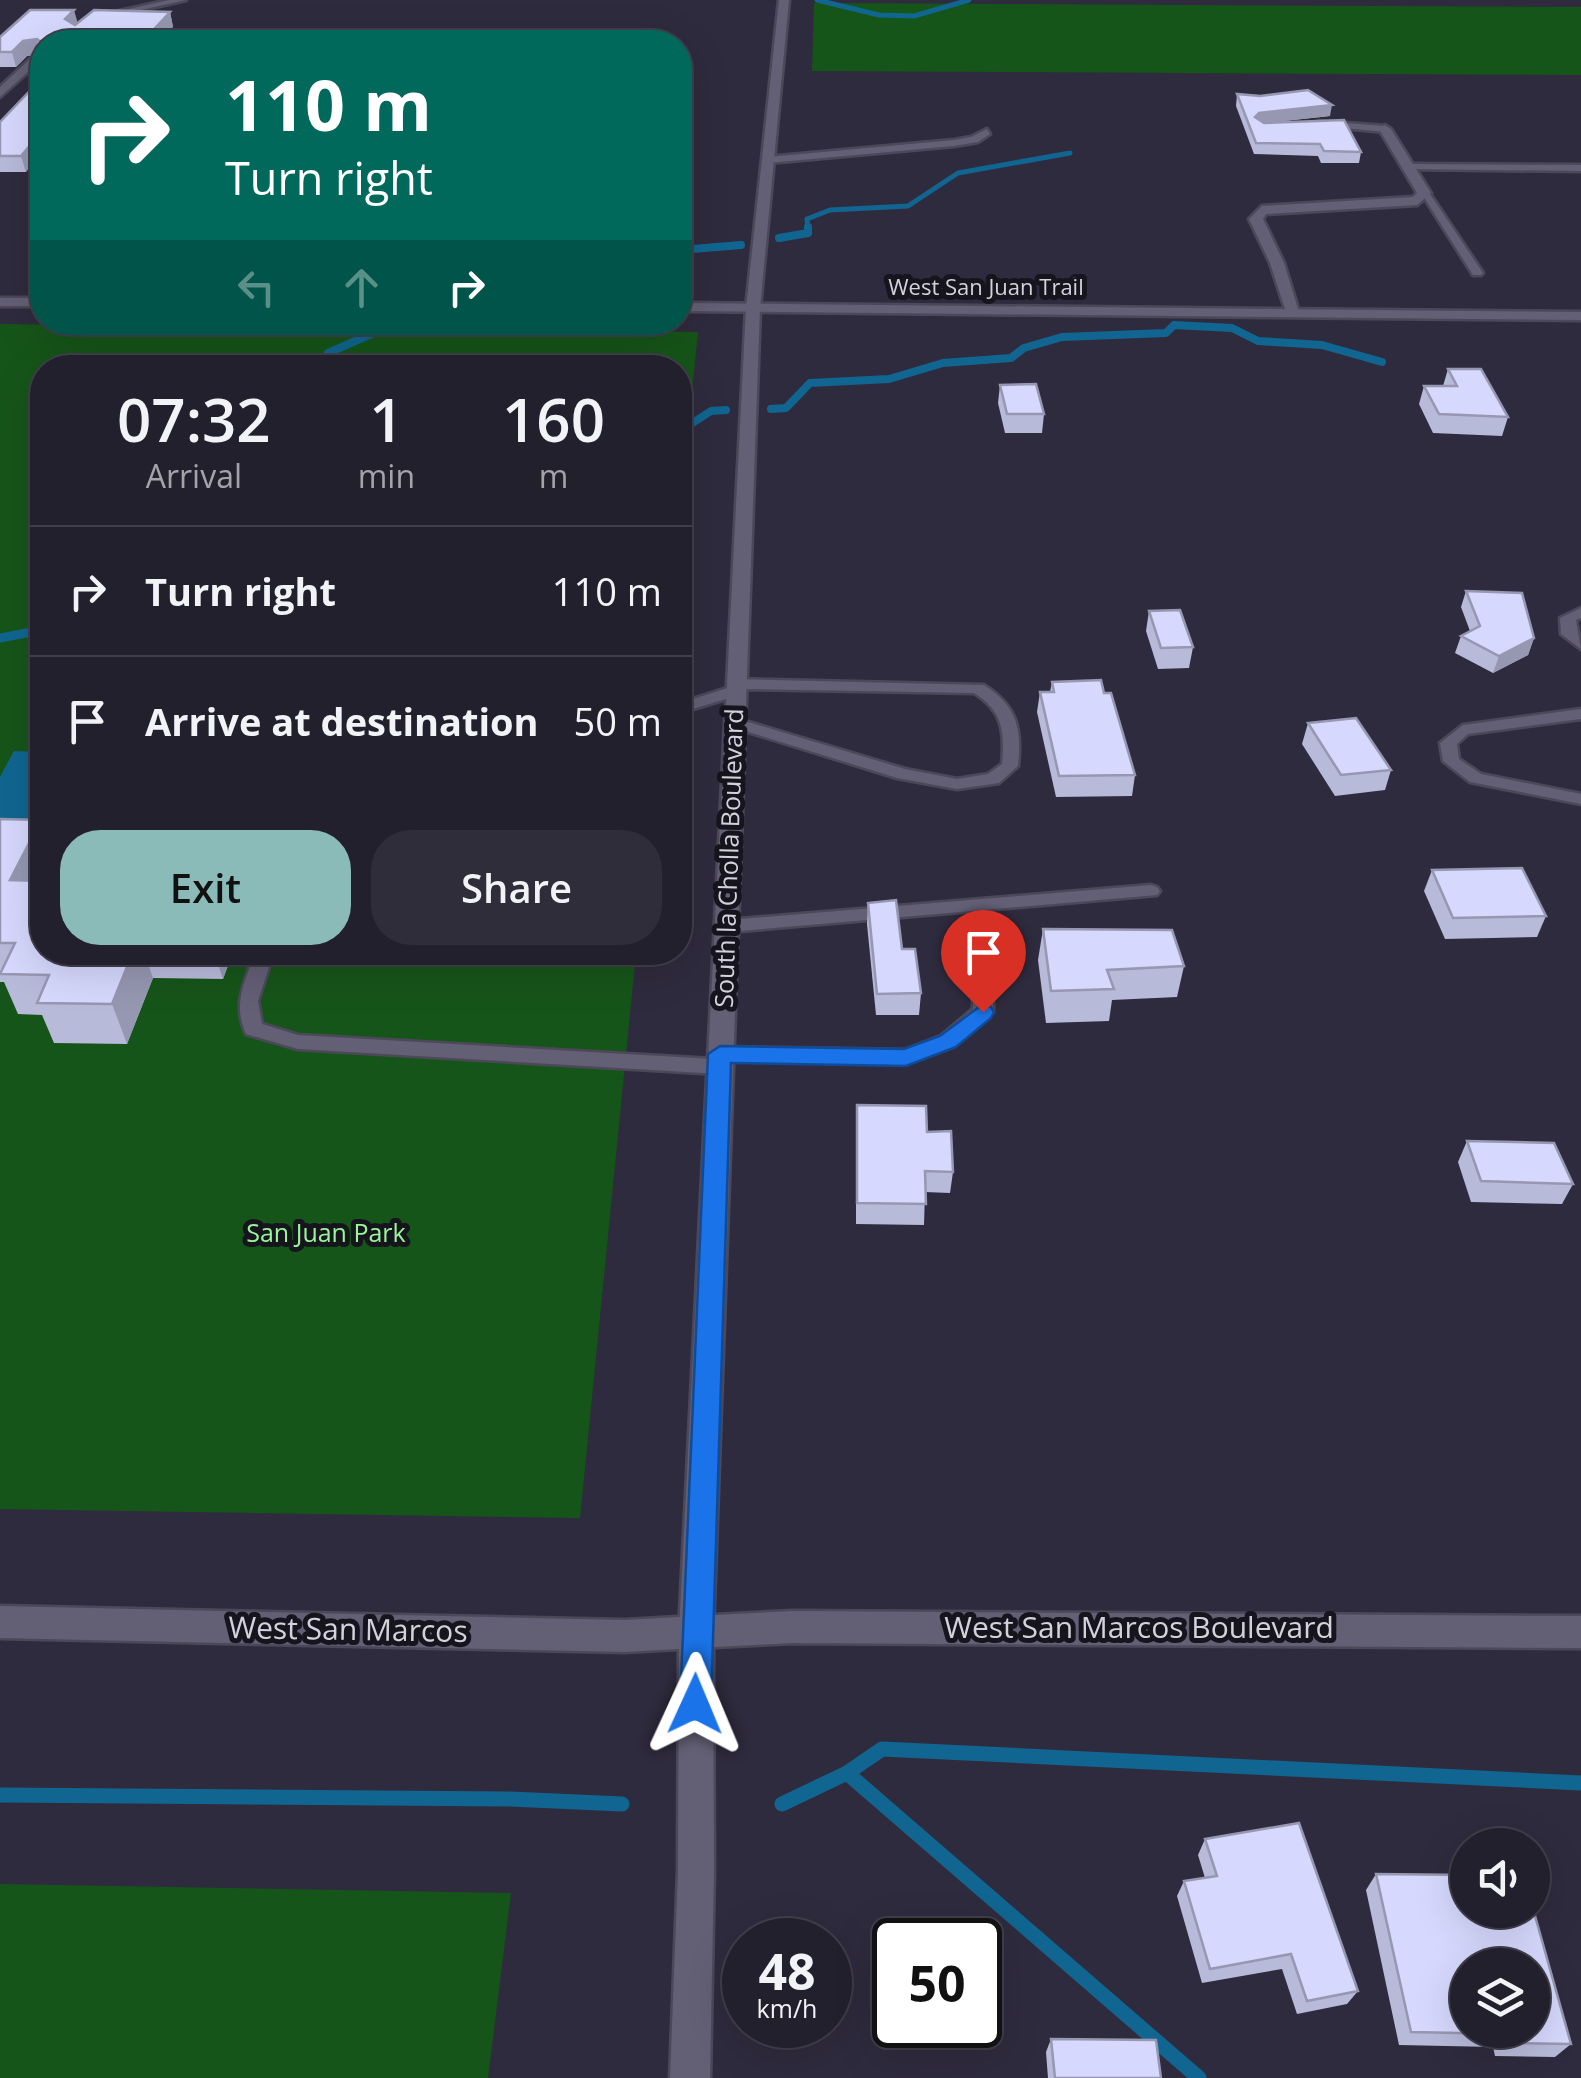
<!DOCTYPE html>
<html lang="en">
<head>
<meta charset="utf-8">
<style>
	body { margin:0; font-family:"Open Sans",sans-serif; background:#2f2d3a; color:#f1f3f6; height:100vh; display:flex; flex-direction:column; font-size:38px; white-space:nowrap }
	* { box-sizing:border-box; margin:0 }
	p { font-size:32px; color:#a3a3aa }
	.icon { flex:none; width:55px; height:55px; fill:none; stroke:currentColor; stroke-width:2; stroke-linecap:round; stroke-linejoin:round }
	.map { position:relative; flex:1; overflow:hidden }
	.drawer { position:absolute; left:30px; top:355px; width:662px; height:610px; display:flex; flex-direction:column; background:#23202e; border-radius:40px; box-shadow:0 10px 40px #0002,0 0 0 2px #403e4a }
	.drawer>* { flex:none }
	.banner { position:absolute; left:30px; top:30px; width:662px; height:305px; border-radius:40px; box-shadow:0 10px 40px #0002,0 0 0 2px #403e4a; background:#00695c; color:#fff; overflow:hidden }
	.tools { position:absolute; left:1450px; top:1828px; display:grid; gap:20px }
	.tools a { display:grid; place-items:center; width:100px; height:100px; border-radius:50%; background:#23202e; box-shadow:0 10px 40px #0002,0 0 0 2px #403e4a; font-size:50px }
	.speed { position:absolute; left:722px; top:1918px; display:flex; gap:20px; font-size:50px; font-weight:700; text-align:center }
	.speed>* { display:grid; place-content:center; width:130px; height:130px; border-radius:50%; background:#23202e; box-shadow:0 10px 40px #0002,0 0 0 2px #403e4a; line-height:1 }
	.speed small { font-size:25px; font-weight:400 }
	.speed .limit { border:5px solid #111; border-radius:15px; background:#fff; color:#111 }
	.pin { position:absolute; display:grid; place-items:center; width:85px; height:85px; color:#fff; margin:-102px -42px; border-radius:50% 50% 50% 0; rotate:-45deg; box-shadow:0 0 10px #0007 }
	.pin .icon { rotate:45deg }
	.me { position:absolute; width:110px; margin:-55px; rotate:1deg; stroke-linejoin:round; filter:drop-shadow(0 0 8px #0008) }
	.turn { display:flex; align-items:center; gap:35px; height:210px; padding:0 30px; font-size:45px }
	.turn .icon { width:130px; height:130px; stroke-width:2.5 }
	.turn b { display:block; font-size:70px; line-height:85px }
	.lanes { display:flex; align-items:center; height:95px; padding:0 30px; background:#0003; justify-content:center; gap:50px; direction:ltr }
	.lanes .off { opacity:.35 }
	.eta { display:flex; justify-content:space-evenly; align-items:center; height:170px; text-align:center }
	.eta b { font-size:60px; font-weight:600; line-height:70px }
	.action { display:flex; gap:20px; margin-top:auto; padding:20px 30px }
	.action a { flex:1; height:115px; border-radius:40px; background:#8bbbb9; color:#111; font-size:40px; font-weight:600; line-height:115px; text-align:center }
	.action a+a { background:#2f2d3a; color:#f1f3f6 }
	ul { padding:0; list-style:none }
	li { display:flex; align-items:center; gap:30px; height:130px; padding:0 30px; border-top:2px solid #403e4a }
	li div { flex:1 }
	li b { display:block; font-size:38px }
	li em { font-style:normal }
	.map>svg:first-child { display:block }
	.green { fill:#165519 }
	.water { fill:#106690 }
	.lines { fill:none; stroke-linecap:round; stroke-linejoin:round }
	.stream-far3 { stroke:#106690; stroke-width:5 }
	.stream-far2 { stroke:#106690; stroke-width:8 }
	.stream-far1 { stroke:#106690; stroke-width:9 }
	.stream { stroke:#106690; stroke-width:15 }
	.service-casing { stroke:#4c4859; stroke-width:5 }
	.minor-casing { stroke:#4c4859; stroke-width:5 }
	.tertiary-casing { stroke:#4c4859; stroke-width:5 }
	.secondary-casing { stroke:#4c4859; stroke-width:5 }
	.service { fill:#635f75; fill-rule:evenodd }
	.minor { fill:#635f75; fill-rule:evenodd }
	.tertiary { fill:#635f75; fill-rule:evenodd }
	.secondary { fill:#635f75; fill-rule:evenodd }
	.wall { fill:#b8bada }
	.shaded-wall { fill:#9697b1 }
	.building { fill:#d6d8fd; stroke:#9697b1; stroke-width:2.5; fill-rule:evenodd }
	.route { fill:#1a73e8; stroke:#114b97; stroke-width:2.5 }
	.labels { text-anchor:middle; stroke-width:10; stroke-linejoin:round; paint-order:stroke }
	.far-street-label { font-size:22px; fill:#d3d1de; stroke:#16151e }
	.street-label { font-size:25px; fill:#d3d1de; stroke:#16151e }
	.park-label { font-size:25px; fill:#99f698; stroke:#16151e }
	.near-street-label { font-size:30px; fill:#d3d1de; stroke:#16151e }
</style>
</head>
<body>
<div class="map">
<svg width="1581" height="2078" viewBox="0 0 1581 2078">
	<rect width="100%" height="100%" fill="#2f2b3e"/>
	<g class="green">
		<polygon points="814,3 1581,7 1581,75 812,71"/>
		<polygon points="0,324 698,332 680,510 680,368 42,368 42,952 636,953 580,1518 0,1509"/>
		<polygon points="0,1884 511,1893 488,2078 0,2078"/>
	</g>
	<polygon class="water" points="14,751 42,752 42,823 0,822 0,777"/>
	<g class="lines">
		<g class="stream-far3">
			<polyline points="817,0 879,15 914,16 969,0"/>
			<polyline points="808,230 807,219 830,210 908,206 958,173 1070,153"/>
		</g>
		<g class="stream-far2">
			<polyline points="779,238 808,233 808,227"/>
			<polyline points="680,250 741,245"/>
			<polyline points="324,368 328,353 378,331 418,322"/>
			<polyline points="771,409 786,408 810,383 889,379 943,363 1011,358 1024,348 1062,337 1166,333 1174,325 1232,328 1258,341 1322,345 1382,362"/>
			<polyline points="680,431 711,411 726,410"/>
		</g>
		<polyline class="stream-far1" points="0,638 42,630"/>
		<g class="stream">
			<polyline points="847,1773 1199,2078"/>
			<polyline points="0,1795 510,1799 622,1804"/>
			<polyline points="782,1804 847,1773 882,1749 1581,1783"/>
		</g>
		<g class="service-casing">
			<g id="service">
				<polygon points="169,0 186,0 101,19 97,16"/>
				<polygon points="1319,121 1385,126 1390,129 1385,132 1322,126"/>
				<polygon points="987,129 990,134 978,142 954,146 768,163 763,160 768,157 954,140 971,137"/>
				<polygon points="1408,164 1581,165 1581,171 1404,169"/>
				<polygon points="1420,191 1428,191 1483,273 1481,275 1473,275"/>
				<polygon points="1581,608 1581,618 1576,620 1581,649 1561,634 1560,618"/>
				<path d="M736,679l248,6c33,21 38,43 34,81l-19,17 -42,6 -60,-11 -168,-52 -2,-3 8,-5 170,51 52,10 31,-5 14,-10c3,-32 1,-53 -28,-71l-231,-4 -1,5 -62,19v-10l51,-16 -3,-3z"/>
				<polygon points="1581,709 1581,719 1468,734 1457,744 1459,759 1481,774 1581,794 1581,804 1470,782 1443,761 1440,743 1463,725"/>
				<polygon points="1151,885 1157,887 1160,891 1157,895 728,932 719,926 728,920"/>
				<path d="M255,952h19l-16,49 4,23 36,11 415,24 -3,-5 3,-5 7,-2 185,3 36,-14 32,-27v-25l10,-7 10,7v28l-38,34 -49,18 -180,-3 4,6 -10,7 -422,-25 -52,-15c-14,-31 -1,-52 9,-82z"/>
			</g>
		</g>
		<g class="minor-casing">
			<g id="minor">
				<polygon points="42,58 42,64 37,64 0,97 0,87 30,59"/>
				<polygon points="1385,125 1391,129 1431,193 1417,205 1266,214 1263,219 1284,263 1299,312 1287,315 1270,263 1249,219 1262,206 1413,197 1417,193 1379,129"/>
				<polygon points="793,1611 1581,1616 1581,1648 793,1643 696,1648 684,1643 679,1632 684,1621 696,1616"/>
			</g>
		</g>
		<g class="tertiary-casing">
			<g id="tertiary">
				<rect x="0" y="298" width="42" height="8"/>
				<polygon points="680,303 1581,312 1581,320 680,311"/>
				<polygon points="0,1606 625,1620 696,1616 708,1621 713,1632 708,1643 696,1648 625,1652 0,1638"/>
			</g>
		</g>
		<g class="secondary-casing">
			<polygon id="secondary" points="779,0 789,0 760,308 713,1632 714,1870 710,2078 670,2078 678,1870 679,1632 746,308"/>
		</g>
		<use href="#service" class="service"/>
		<use href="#minor" class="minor"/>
		<use href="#tertiary" class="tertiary"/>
		<use href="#secondary" class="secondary"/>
	</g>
	<g class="wall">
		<polygon points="170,12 173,27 42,42 42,62 40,54 27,56 16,67 0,67 0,37 78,23"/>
		<polygon points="42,78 26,172 0,172 0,122"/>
		<polygon points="1237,94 1330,116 1265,123 1361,152 1359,163 1321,163 1318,156 1254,154 1236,106"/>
		<polygon points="1448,369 1508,417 1502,436 1433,433 1419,404 1424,386 1443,386"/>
		<polygon points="1000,385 1044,414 1042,433 1005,433 998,403"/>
		<polygon points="1466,591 1534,638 1528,655 1493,673 1455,653 1461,636 1470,631 1461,607"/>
		<polygon points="1149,611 1193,647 1189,668 1158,669 1146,631"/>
		<polygon points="1052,682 1104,693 1135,775 1132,796 1056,797 1037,712 1040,692 1050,692"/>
		<polygon points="1308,723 1391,770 1385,790 1335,796 1302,744"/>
		<polygon points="0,819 42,952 233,952 223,979 153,978 127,1044 54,1043 42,1015 18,1014 4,982 0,982"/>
		<polygon points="1432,870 1546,916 1537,937 1445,939 1424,891"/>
		<polygon points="868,903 902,949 921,993 919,1015 876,1015 867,924"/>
		<polygon points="1043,929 1184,966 1177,997 1112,1000 1109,1021 1046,1023 1038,960"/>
		<polygon points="856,1126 927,1132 953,1172 950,1193 925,1192 924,1225 856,1224"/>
		<polygon points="1467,1141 1573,1184 1562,1204 1471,1202 1458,1162"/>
		<polygon points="1205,1839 1358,1991 1347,2004 1297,2014 1282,1969 1202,1983 1177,1896 1184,1881 1205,1878 1198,1855"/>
		<polygon points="1376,1874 1571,2044 1555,2057 1495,2056 1493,2047 1399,2045 1366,1890"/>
		<polygon points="1051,2039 1161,2078 1048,2078 1046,2052"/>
	</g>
	<g class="shaded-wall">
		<polygon points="74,10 78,24 69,34 65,19"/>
		<polygon points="170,12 173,27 159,42 142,42"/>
		<polygon points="37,39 40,54 27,56 16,67 12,52 23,41"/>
		<polygon points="692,70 693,85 680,153 680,133"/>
		<polygon points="1332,105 1330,116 1257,124 1255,117 1259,113"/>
		<polygon points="42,131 42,153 26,172 21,156"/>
		<polygon points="1534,638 1528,655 1493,673 1499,656"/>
		<polygon points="41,820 42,825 42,889 10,880"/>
		<polygon points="133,952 144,952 153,978 127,1044 112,1004"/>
		<polygon points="214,952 233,952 223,979"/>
	</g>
	<g class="building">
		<polygon points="30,10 74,10 65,19 75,25 94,10 170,12 142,42 42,42 42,52 40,52 42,43 37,39 23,41 12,52 0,52 0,37"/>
		<polygon points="680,70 692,70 680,133"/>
		<polygon points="42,78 42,131 21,156 0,156 0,122"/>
		<polygon points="1308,90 1332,105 1259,113 1255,117 1264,123 1344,120 1361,152 1324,151 1320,144 1256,143 1237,94 1260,96"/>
		<polygon points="1448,369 1481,369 1508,417 1439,414 1424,386 1457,386"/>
		<polygon points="1036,384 1044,414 1007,414 1000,385"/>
		<polygon points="1466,591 1522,593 1534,638 1499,656 1461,636 1480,626"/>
		<polygon points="1180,610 1193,647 1161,648 1149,611"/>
		<polygon points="1101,680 1104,693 1111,693 1135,775 1059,776 1040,692 1054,692 1052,682"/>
		<polygon points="1356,718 1391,770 1341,775 1308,723"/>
		<polygon points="0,819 41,820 10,880 42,881 42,952 133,952 112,1004 37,1003 49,975 0,974 15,943 0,943"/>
		<polygon points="1522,868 1546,916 1453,918 1432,870"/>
		<polygon points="896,900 902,949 915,949 921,993 877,994 868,903"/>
		<polygon points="1043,929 1172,930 1184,966 1107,970 1114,989 1051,991"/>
		<polygon points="857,1105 926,1106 927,1132 951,1131 953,1172 925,1171 926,1204 857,1203"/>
		<polygon points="1467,1141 1554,1143 1573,1184 1481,1181"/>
		<polygon points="1299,1823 1358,1991 1307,2001 1291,1954 1210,1969 1184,1881 1217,1876 1205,1839"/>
		<path d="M1376,1874l92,1v35h64v-5l39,139 -62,-1 -2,-9 -96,-2zM1468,1965h64v65h-64z"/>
		<polygon points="1051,2039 1156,2040 1161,2078 1055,2078"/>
	</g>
	<polygon class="route" points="983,1004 991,1007 994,1012 991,1018 956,1047 906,1066 731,1063 711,1704 706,1714 695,1719 684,1714 680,1704 708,1054 720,1046 904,1049 940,1036"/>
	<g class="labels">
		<g class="far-street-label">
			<text x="986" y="295">West San Juan Trail</text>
		</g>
		<g class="street-label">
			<text transform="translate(729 858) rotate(-88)" y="9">South la Cholla Boulevard</text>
		</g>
		<g class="park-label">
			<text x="326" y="1242">San Juan Park</text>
		</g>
		<g class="near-street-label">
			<text x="1139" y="1638">West San Marcos Boulevard</text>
			<text transform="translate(348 1630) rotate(1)" y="10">West San Marcos</text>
		</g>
	</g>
</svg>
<div class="tools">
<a><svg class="icon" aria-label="sound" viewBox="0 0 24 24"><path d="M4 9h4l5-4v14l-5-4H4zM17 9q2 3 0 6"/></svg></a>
<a><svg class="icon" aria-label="layers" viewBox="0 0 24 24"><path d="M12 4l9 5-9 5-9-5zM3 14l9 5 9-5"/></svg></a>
</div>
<div class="speed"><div>48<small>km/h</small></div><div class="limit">50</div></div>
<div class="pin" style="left:983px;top:1012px;background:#d93025"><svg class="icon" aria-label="arrive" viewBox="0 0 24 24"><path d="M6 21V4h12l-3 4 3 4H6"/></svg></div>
<svg class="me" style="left:695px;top:1704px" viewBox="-20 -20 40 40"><path d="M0-17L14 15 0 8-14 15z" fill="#1a73e8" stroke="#fff" stroke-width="4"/></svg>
<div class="banner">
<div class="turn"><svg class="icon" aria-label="right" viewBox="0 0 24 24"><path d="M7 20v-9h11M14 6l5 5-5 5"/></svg><div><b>110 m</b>Turn right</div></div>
<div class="lanes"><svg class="icon off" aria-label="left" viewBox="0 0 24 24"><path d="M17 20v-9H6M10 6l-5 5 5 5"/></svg><svg class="icon off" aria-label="ahead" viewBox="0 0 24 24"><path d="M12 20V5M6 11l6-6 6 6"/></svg><svg class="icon" aria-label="right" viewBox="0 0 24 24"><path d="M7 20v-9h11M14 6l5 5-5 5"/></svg></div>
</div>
<section class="drawer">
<div class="eta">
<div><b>07:32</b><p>Arrival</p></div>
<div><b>1</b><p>min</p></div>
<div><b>160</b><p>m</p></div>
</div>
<ul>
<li><svg class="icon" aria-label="right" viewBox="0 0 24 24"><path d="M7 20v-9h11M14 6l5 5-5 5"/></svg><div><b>Turn right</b></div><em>110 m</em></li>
<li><svg class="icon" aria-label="arrive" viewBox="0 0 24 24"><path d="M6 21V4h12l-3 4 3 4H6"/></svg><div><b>Arrive at destination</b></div><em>50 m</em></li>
</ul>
<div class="action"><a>Exit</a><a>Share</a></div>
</section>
</div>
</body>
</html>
